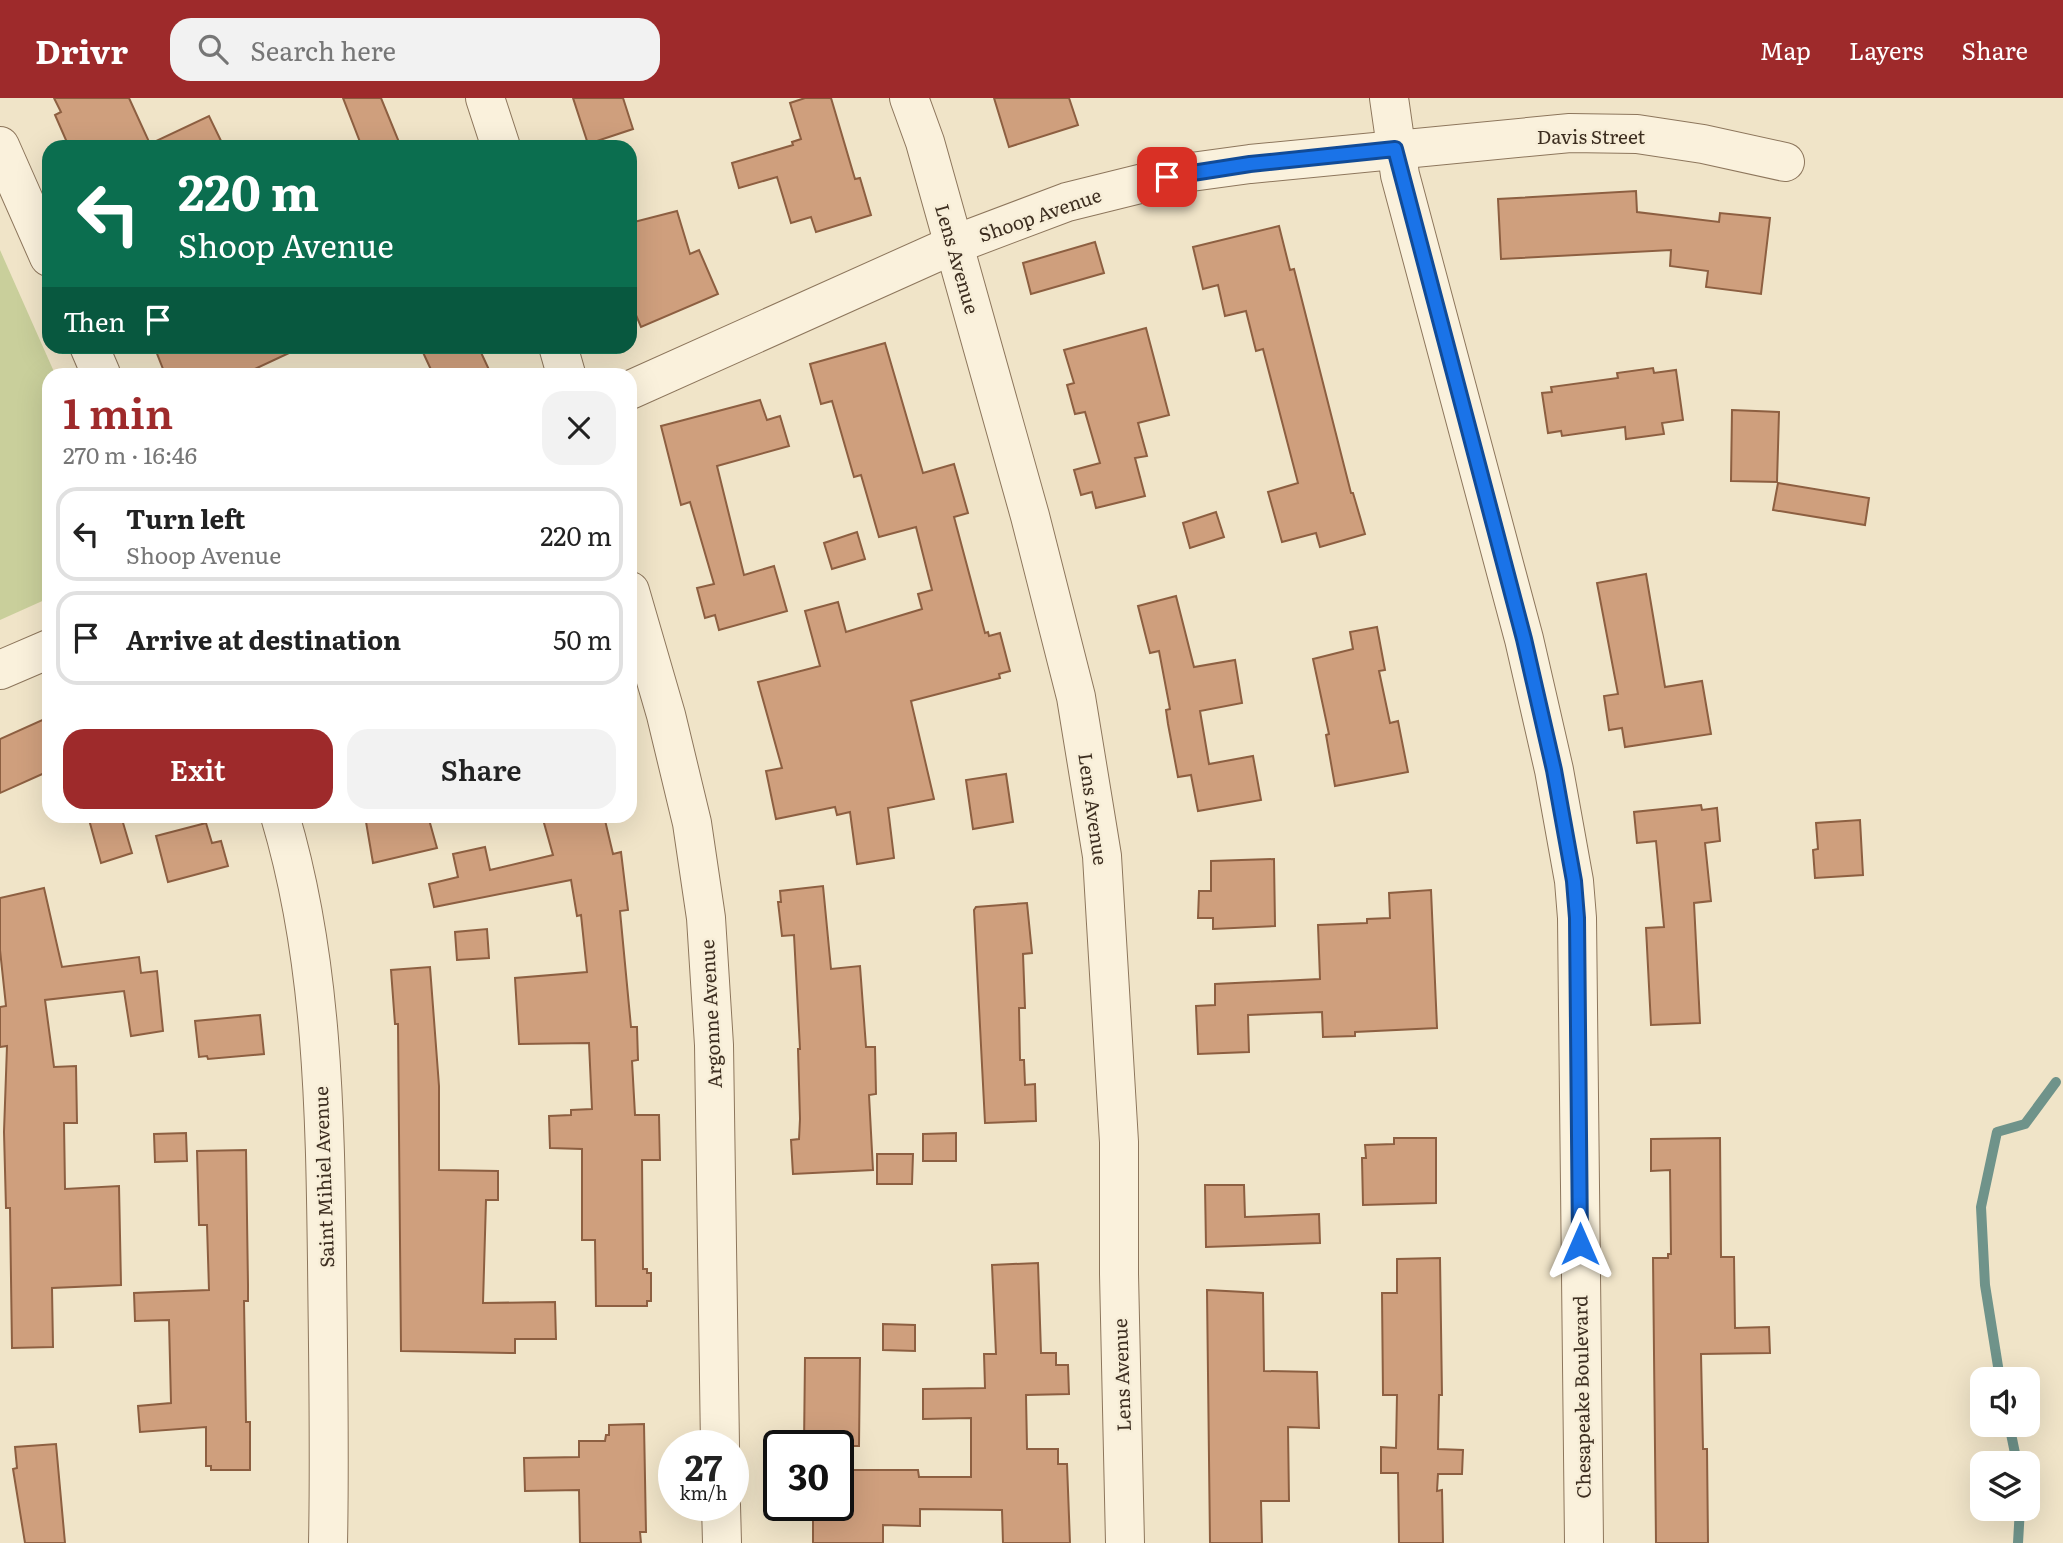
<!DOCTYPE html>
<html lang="en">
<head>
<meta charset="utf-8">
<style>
	body { margin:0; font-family:Literata,serif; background:#f2f2f2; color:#222; height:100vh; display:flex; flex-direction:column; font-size:26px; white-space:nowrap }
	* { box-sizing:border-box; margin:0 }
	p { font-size:23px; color:#767676 }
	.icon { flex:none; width:38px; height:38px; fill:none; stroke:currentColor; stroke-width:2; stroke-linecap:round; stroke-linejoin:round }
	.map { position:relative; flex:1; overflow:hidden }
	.drawer { position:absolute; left:42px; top:270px; width:595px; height:455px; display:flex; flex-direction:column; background:#fff; border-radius:21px; box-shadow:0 7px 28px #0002 }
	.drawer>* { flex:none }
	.top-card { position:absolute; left:42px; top:42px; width:595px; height:214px; border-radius:21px; box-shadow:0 7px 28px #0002; background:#0b6e4f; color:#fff; overflow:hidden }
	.tools { position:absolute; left:1970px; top:1269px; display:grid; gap:14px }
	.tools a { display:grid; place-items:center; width:70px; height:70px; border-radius:14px; background:#fff; box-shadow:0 7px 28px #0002; font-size:35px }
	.speed { position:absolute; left:658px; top:1332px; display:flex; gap:14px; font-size:35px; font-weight:700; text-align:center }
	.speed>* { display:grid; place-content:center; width:91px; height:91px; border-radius:50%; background:#fff; box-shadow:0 7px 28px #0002; line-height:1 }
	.speed small { font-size:18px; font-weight:400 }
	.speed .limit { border:4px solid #111; border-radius:10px; background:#fff; color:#111 }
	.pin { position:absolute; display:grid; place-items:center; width:60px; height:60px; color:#fff; margin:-30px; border-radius:14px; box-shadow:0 4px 10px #0006 }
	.me { position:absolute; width:77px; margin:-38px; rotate:0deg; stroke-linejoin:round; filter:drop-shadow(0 0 5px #0008) }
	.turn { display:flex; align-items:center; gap:24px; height:147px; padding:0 21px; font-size:32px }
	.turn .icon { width:91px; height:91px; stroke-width:2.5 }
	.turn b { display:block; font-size:49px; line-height:60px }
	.then { display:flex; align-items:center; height:66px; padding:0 21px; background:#0003; gap:14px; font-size:26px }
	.round { display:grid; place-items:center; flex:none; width:74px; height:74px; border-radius:21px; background:#f2f2f2 }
	.summary { display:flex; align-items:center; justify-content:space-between; height:119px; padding:0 21px }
	h1 { font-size:42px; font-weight:600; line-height:52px; color:#9e2a2b }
	.cta { display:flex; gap:14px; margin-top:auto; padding:14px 21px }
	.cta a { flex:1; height:80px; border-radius:21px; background:#9e2a2b; color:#fff; font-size:28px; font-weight:600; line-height:80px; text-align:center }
	.cta a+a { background:#f2f2f2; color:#222 }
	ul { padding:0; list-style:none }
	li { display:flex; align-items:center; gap:21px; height:94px; margin:0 14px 10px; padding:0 7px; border:4px solid #e0e0e0; border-radius:21px }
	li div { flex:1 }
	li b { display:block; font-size:26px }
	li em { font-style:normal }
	header { display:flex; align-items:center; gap:42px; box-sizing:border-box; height:98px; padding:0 35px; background:#9e2a2b; color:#fff }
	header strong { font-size:33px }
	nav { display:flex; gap:38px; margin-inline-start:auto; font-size:24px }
	.search { width:490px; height:63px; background:#f2f2f2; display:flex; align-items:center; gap:18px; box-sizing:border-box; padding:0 24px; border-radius:21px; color:#767676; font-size:26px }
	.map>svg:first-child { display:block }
	.green { fill:#c9cf9b }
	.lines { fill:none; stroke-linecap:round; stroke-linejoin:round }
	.stream { stroke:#6f938a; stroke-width:10 }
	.building { fill:#cf9f7d; stroke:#8d5f41; stroke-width:2 }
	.minor-casing { stroke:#8d765c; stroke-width:40 }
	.minor { stroke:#faf1dc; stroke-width:38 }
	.route-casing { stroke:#114b97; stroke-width:18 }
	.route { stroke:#1a73e8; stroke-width:12 }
	.labels { text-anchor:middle; stroke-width:5; stroke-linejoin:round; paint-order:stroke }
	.street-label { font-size:19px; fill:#3d2e20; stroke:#f7eed8 }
</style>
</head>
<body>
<header>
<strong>Drivr</strong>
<div class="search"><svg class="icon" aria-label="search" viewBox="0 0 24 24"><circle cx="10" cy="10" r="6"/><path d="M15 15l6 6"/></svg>Search here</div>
<nav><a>Map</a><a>Layers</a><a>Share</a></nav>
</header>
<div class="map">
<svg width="2063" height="1445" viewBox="0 0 2063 1445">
	<rect width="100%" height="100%" fill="#f0e4c8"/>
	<polygon class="green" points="0,152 55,276 49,276 49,500 0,522"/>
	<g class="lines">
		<g class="stream">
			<polyline points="2000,1281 1985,1187 1981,1109 1997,1034 2025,1026 2056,984"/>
			<polyline points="2009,1326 2017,1365"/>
			<polyline points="2018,1445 2020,1410"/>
		</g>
	</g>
	<g class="building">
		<polygon points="54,0 129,0 150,46 209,18 224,49 69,49 55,17 61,14"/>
		<polygon points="343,0 381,0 401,49 362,49"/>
		<polygon points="573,0 623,0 633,31 588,46"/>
		<polygon points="805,0 831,0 855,81 860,80 871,117 816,134 811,119 791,125 777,79 739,90 732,65 793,47 792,44 801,41 790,5"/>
		<polygon points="994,0 1069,0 1078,27 1009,49"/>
		<polygon points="1636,93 1637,114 1719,124 1720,115 1770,120 1761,196 1706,189 1708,173 1670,168 1671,152 1501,161 1498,101"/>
		<polygon points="677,113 690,156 699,152 718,196 641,229 630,203 630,125"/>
		<polygon points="1279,128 1290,172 1294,171 1351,395 1353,395 1365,436 1320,449 1316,435 1282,444 1268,394 1298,385 1263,251 1256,253 1246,213 1225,218 1218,187 1203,191 1193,149"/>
		<polygon points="1095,144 1104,175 1031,196 1023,165"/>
		<polygon points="1146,230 1169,317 1138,325 1147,358 1135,360 1145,398 1096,410 1092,394 1081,397 1074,372 1100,365 1085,314 1075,316 1067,287 1074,285 1064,252"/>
		<polygon points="885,245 923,375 954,366 968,415 954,419 985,535 988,534 989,538 1000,535 1010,573 999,576 1000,580 911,603 934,701 888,710 894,760 857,766 850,714 837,717 835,709 776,721 766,673 782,670 758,584 820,568 805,513 838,504 846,534 922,511 918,496 932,492 916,429 879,439 861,377 854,379 832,303 821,306 810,266"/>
		<polygon points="154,248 304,248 244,276 165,276"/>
		<polygon points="420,248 478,248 491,276 433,276"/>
		<polygon points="1653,270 1654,275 1676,272 1683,322 1662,325 1664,336 1626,341 1625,329 1562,338 1561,333 1548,335 1542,295 1552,294 1551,289 1618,280 1617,275"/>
		<polygon points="760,302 767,322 780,318 789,348 717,368 744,477 774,468 787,513 719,532 715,517 705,520 697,490 714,486 690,404 681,407 661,328"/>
		<polygon points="1732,312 1779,314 1777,384 1731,383"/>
		<polygon points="1778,385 1869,400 1865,427 1773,412"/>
		<polygon points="1216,414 1224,439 1190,450 1183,425"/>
		<polygon points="857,434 865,461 832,471 824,445"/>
		<polygon points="1646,476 1665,589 1702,583 1711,636 1625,649 1622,630 1609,632 1604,598 1618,596 1597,485"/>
		<polygon points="1176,498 1194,569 1235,562 1242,605 1200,613 1209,666 1253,658 1261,702 1198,713 1191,677 1178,679 1168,626 1166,612 1170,611 1159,553 1150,555 1138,508"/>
		<polygon points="1377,529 1385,572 1379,573 1390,625 1398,623 1408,674 1335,688 1326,637 1329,636 1313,561 1353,551 1350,534"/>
		<polygon points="49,619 49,673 0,695 0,641"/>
		<polygon points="1006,676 1013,724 973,731 966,682"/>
		<polygon points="1701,707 1702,712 1717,710 1720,743 1705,745 1711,803 1694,805 1700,925 1651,927 1646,830 1664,829 1656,743 1637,745 1634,714"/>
		<polygon points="88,718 121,718 132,755 101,765"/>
		<polygon points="365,718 428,718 437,750 373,765"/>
		<polygon points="542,718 604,718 613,756 621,754 628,812 620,813 631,929 637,929 638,962 632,963 635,1017 659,1017 660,1062 642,1062 643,1171 647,1171 647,1175 651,1175 651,1203 647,1203 647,1208 596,1208 595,1142 582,1142 582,1051 550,1050 549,1018 571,1017 571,1012 592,1011 589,945 519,946 515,880 587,874 581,817 577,818 571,782 434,809 429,786 458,779 453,756 485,749 490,772 553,757"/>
		<polygon points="1860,722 1863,777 1815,780 1813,752 1818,751 1816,725"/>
		<polygon points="206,725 212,745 221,743 228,768 168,784 156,738"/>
		<polygon points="1274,761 1275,828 1213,831 1213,820 1198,820 1199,793 1211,793 1211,763"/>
		<polygon points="823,788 831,871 860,868 866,949 875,949 876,996 869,997 873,1072 793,1076 791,1042 799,1041 800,1021 798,951 800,951 794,837 782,838 778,804 781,804 780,793"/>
		<polygon points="44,790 62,869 139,859 141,875 157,873 163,933 131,938 124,893 45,902 54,969 76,968 77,1025 64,1025 65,1091 119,1088 121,1187 52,1190 53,1249 12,1250 10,1110 6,1110 4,1034 7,948 0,949 0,909 6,908 0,852 0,800"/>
		<polygon points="1431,792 1437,930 1355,934 1355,938 1323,939 1322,914 1248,917 1249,954 1198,956 1196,908 1215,907 1215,886 1320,881 1318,827 1367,825 1367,821 1390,820 1389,795"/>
		<polygon points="1027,805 1032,855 1023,856 1025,910 1019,910 1020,962 1024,962 1025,987 1035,986 1036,1023 985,1025 974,812 976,809"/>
		<polygon points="487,831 489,860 457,862 455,834"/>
		<polygon points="430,869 439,988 439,1072 498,1073 498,1102 486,1102 483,1205 555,1204 556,1241 515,1241 515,1255 401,1253 398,926 395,926 391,872"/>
		<polygon points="260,917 264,956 208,961 207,958 199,959 195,923"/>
		<polygon points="186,1035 187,1063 155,1064 154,1036"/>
		<polygon points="956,1035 956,1063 923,1063 923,1036"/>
		<polygon points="1394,1040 1436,1040 1436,1105 1363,1107 1362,1060 1366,1060 1365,1047 1394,1046"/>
		<polygon points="1720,1040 1721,1159 1734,1159 1735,1230 1769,1229 1770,1255 1701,1256 1703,1351 1707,1351 1708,1445 1656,1445 1653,1160 1668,1160 1668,1156 1671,1156 1670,1072 1651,1073 1651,1041"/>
		<polygon points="246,1052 248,1187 248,1203 244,1203 246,1324 250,1324 250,1372 211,1372 211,1368 206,1368 206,1329 140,1334 138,1308 171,1305 169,1222 135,1223 134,1195 209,1192 207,1127 199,1127 197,1053"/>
		<polygon points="877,1056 913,1056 912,1086 877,1086"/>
		<polygon points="1205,1087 1244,1087 1245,1119 1319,1116 1320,1145 1206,1149"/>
		<polygon points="1440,1160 1442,1297 1439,1297 1438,1351 1463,1352 1462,1376 1438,1376 1437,1393 1442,1392 1443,1445 1399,1445 1398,1375 1381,1375 1381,1349 1396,1350 1397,1297 1383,1297 1382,1195 1397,1195 1397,1161"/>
		<polygon points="1038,1165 1041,1255 1056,1255 1056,1267 1068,1267 1069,1296 1026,1297 1027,1351 1058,1351 1058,1366 1067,1366 1070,1445 1003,1445 1002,1412 920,1411 920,1428 883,1427 883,1445 813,1445 813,1419 838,1419 838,1372 918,1372 919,1379 971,1379 971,1320 923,1321 923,1291 985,1290 984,1256 996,1256 992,1167"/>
		<polygon points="1207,1192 1263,1195 1264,1273 1317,1274 1319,1330 1288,1329 1289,1403 1261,1403 1262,1445 1210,1445"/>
		<polygon points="883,1226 915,1227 915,1253 883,1252"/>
		<polygon points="805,1260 860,1260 859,1348 804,1348"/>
		<polygon points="644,1326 646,1434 640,1434 641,1445 580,1445 579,1392 525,1393 524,1360 579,1359 579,1343 605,1343 606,1337 609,1337 609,1327"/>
		<polygon points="56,1346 65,1445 25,1445 13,1371 17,1370 15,1349"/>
	</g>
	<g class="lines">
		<g class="minor-casing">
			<g id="minor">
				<polyline points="485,0 501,49"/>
				<polyline points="909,0 925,44 1030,418 1076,599 1102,758 1119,1044 1119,1176 1125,1445"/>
				<polyline points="1389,0 1400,77 1524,541 1554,672 1574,783 1577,820 1584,1445"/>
				<polyline points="0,48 49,159"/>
				<polyline points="89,248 101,276"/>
				<polyline points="558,248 566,276"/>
				<polyline points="630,292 953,147 1067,104 1184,75 1250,66 1570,35 1637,36 1703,46 1785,64"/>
				<polyline points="630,493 666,617 692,725 706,820 714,947 720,1348"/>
				<polyline points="0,572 49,551"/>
				<path d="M280,718c43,144 45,297 47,446 1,94 3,187 1,281"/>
				<polyline points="721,1407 722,1445"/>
			</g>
		</g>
		<use href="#minor" class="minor"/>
	</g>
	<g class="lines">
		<g class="route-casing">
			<polyline id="route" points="1167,79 1250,66 1395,51 1524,541 1554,672 1574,783 1577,820 1580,1146"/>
		</g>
		<use href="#route" class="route"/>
	</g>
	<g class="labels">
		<g class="street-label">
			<text x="1591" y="46">Davis Street</text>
			<text transform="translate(1040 117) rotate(-19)" y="7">Shoop Avenue</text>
			<text transform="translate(957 161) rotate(74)" y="7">Lens Avenue</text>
			<text transform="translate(1093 711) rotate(82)" y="7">Lens Avenue</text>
			<text transform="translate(711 916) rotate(-93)" y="7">Argonne Avenue</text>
			<text transform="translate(324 1079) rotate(-92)" y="7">Saint Mihiel Avenue</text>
			<text transform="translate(1122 1277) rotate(-92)" y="7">Lens Avenue</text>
			<text transform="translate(1582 1299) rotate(-91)" y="7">Chesapeake Boulevard</text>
		</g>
	</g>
</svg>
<div class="tools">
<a><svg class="icon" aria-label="sound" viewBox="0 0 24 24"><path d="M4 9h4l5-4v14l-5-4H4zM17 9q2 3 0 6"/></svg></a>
<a><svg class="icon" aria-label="layers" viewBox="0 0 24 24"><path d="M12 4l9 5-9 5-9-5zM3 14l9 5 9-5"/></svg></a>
</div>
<div class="speed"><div>27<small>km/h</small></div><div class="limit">30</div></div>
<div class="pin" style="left:1167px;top:79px;background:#d93025"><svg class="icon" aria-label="arrive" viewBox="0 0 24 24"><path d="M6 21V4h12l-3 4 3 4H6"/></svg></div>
<svg class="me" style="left:1580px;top:1146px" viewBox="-20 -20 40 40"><path d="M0-17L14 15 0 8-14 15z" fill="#1a73e8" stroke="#fff" stroke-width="4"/></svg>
<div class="top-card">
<div class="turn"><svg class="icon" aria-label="left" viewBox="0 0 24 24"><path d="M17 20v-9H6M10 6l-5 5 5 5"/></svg><div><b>220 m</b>Shoop Avenue</div></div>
<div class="then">Then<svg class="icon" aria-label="arrive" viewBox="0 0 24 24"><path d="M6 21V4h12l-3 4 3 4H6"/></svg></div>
</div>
<section class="drawer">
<div class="summary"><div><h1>1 min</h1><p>270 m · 16:46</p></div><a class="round"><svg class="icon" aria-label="close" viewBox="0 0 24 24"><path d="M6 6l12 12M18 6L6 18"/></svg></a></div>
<ul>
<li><svg class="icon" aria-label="left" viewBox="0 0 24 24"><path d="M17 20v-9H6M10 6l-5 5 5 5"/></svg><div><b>Turn left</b><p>Shoop Avenue</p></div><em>220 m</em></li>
<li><svg class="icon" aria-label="arrive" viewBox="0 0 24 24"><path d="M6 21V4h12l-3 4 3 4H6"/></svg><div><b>Arrive at destination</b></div><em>50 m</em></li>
</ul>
<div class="cta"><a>Exit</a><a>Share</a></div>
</section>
</div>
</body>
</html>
